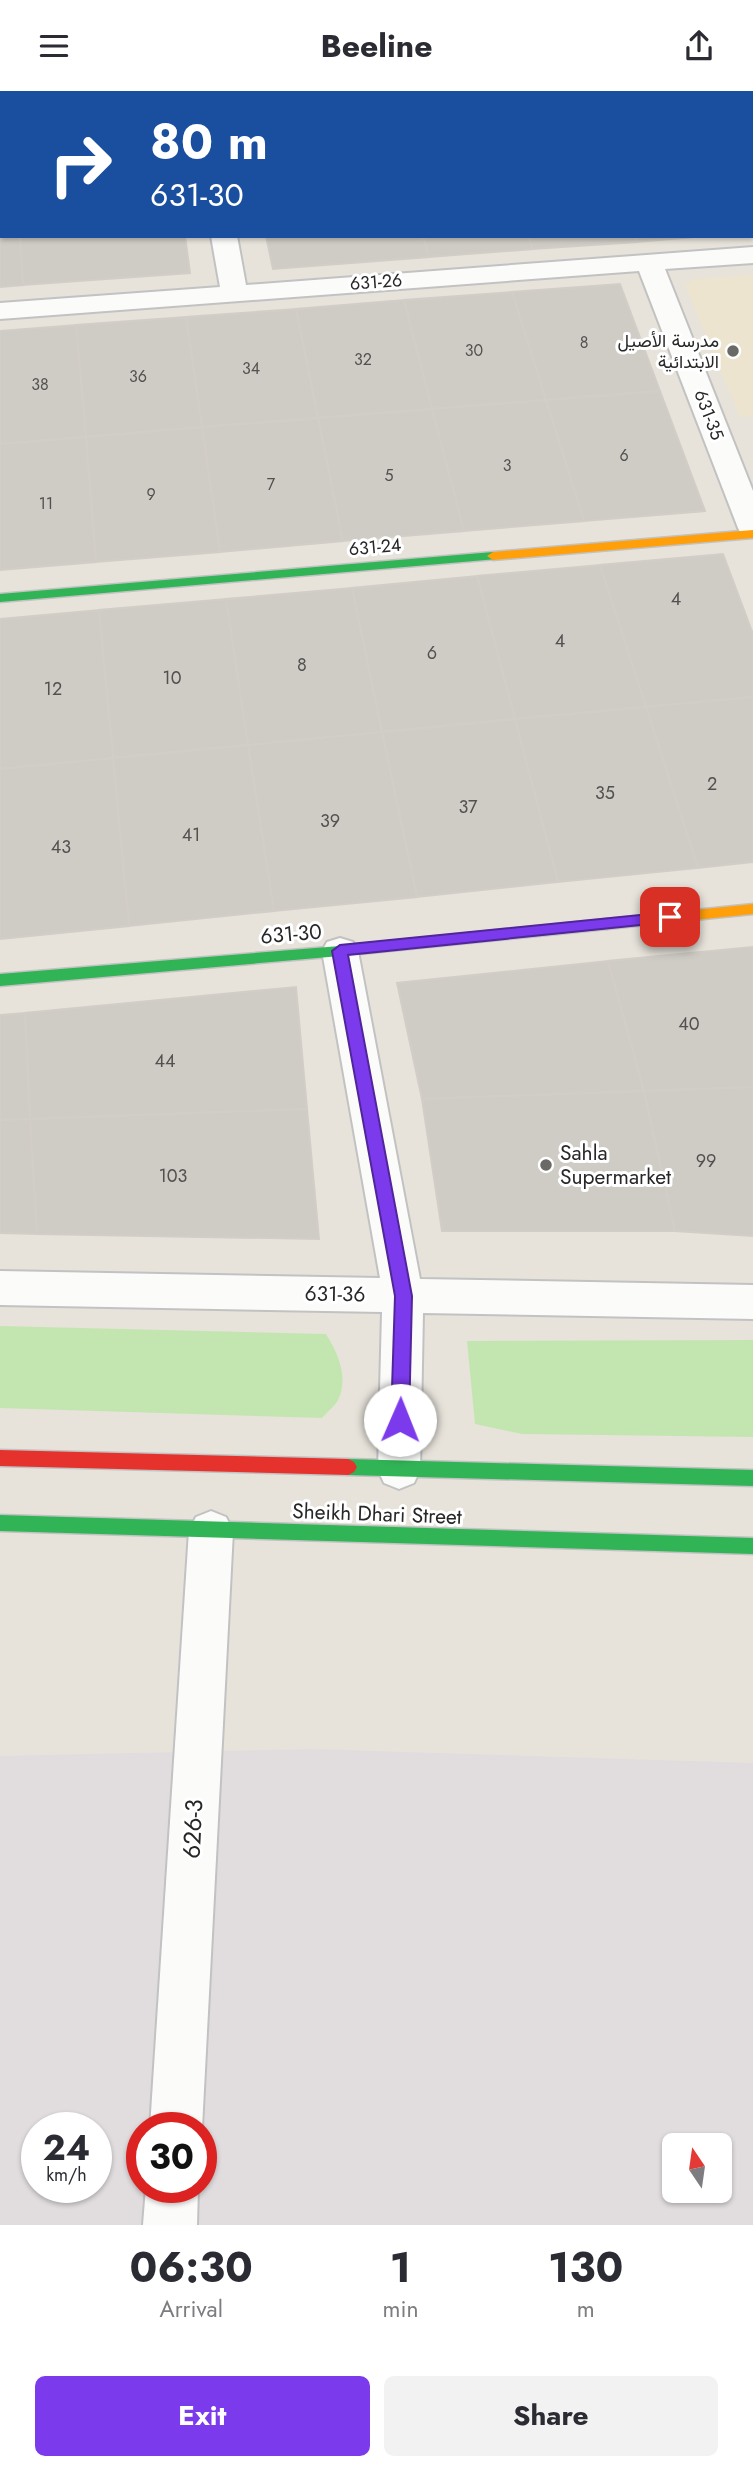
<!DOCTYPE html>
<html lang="en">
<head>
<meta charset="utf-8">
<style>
	body { margin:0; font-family:Jost,Vazirmatn,sans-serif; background:#f2f2f3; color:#2b2b33; height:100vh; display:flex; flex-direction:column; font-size:26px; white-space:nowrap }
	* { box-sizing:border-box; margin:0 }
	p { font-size:23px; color:#7c7c81 }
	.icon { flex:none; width:38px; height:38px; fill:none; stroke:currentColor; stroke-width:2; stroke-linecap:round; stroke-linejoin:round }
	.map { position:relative; height:2134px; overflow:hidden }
	.details { display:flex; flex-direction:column; background:#fff; flex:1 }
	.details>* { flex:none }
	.hud { position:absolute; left:0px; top:0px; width:754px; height:147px; box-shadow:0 2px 5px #0004; background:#1a4fa0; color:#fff; overflow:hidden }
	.needle { width:46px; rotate:347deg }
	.buttons { position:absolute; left:662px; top:2042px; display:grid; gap:14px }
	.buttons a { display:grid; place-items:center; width:70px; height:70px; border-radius:10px; background:#fff; box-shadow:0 2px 5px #0004; font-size:35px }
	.speed { position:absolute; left:21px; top:2021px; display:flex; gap:14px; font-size:35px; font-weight:700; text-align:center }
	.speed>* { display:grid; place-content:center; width:91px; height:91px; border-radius:50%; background:#fff; box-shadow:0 2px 5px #0004; line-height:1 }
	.speed small { font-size:18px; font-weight:400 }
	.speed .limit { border:10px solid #d22; background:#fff; color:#111 }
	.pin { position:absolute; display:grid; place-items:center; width:60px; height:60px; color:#fff; margin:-30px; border-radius:14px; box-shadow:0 4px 10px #0006 }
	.me { position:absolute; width:77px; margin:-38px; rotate:1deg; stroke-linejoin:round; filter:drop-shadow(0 0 5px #0008) }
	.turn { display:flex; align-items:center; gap:24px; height:147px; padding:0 35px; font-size:32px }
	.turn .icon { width:91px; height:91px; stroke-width:2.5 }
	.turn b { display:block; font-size:49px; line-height:60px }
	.eta { display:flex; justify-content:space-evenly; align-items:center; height:119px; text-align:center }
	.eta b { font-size:42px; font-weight:700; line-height:49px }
	.action { display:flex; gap:14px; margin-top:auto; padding:14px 35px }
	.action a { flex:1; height:80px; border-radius:10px; background:#7c3aed; color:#fff; font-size:28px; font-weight:700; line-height:80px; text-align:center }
	.action a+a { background:#f2f2f3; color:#2b2b33 }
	header { display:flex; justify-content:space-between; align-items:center; height:91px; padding:0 35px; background:#fff; font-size:32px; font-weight:700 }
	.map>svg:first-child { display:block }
	.industrial { fill:#e1dddf; fill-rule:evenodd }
	.education { fill:#ece4ce }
	.green { fill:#c3e6b0 }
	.building { fill:#cfccc6; stroke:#d2cec7; stroke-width:2 }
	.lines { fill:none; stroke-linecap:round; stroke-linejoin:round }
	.street-casing { stroke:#c2c2c2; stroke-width:4 }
	.fast-casing { stroke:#c2c2c2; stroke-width:3 }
	.slow-casing { stroke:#c2c2c2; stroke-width:3 }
	.jam-casing { stroke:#c2c2c2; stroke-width:3 }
	.street { fill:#fbfbfa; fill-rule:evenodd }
	.fast { fill:#30b455; fill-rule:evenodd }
	.slow { fill:#ff9f0a; fill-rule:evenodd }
	.jam { fill:#e5322d; fill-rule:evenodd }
	.route { fill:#7c3aed; stroke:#51269a; stroke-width:2 }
	.poi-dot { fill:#6a6966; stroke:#fff; stroke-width:2.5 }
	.labels { text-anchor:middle; stroke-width:6; stroke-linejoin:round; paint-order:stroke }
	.far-number-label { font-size:16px; fill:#525150 }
	.far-street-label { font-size:18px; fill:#272727; stroke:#fff }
	.far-poi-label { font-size:18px; fill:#272727; stroke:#fff; text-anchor:end }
	.number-label { font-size:18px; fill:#525150 }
	.street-label { font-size:21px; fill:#272727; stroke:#fff }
	.poi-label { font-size:21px; fill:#272727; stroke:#fff; text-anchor:start }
	.near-street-label { font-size:24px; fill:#272727; stroke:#fff }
</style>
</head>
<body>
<header><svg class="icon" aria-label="menu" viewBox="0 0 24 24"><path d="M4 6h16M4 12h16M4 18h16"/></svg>Beeline<svg class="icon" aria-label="share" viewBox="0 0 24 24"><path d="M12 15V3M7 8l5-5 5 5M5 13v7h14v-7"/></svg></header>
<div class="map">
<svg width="753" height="2134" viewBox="0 0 753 2134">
	<rect width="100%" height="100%" fill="#e7e3db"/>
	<path class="industrial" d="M312,1658l441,14v462h-753v-469zM37,2037h59v59h-59zM142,2037h59v59h-59zM674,2054h45v46h-45z"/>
	<polygon class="education" points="753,184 753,325 740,326 685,194 694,188"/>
	<g class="green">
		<path d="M0,1235l326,8c12,19 23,44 12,66 -3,6 -11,12 -16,18l-322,-10z"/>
		<polygon points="753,1249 753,1346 522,1343 475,1333 467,1250"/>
	</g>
	<g class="building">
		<polygon points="286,0 382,0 382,2 260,2"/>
		<polygon points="382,0 479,0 480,2 382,2"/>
		<polygon points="479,0 577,0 577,2 480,2"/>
		<rect x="577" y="0" width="98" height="2"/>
		<polygon points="675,0 753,0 753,50 752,2"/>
		<polygon points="0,17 2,17 0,102"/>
		<polygon points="0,102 2,145 20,145 23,194 0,196"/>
		<polygon points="20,145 185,145 190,182 23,194"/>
		<polygon points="266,145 423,145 429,166 273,178"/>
		<polygon points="423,145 528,145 533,158 429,166"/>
		<polygon points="528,145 635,145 637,151 533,158"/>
		<polygon points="635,145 706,145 637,151"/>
		<polygon points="620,193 660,300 546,309 512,201"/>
		<polygon points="512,201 546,309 432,318 404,209"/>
		<polygon points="404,209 432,318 318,327 296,218"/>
		<polygon points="296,218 318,327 202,336 186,226"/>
		<polygon points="186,226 202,336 86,346 76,234"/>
		<polygon points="76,234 86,346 0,353 0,240"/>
		<polygon points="660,300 705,420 584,430 546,309"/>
		<polygon points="546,309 584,430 464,440 432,318"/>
		<polygon points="432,318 464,440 343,450 318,327"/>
		<polygon points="318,327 343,450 220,461 202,336"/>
		<polygon points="202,336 220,461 96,471 86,346"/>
		<polygon points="86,346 96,471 0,479 0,353"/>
		<polygon points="723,463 753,543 753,606 646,616 600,474"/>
		<polygon points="600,474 646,616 515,628 477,485"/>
		<polygon points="477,485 515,628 382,641 352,497"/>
		<polygon points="352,497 382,641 248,654 226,508"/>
		<polygon points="226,508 248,654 113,667 99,519"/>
		<polygon points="99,519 113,667 0,678 0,528"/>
		<polygon points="753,606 753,771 698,777 646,616"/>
		<polygon points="646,616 698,777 558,791 515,628"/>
		<polygon points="515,628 558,791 417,806 382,641"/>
		<polygon points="382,641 417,806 274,820 248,654"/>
		<polygon points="248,654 274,820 129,835 113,667"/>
		<polygon points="113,667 129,835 0,848 0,678"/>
		<polygon points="753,856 753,996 644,1000 608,870"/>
		<polygon points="608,870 644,1000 422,1008 397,892"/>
		<polygon points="296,896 307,1018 30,1028 25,922"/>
		<polygon points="25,922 30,1028 0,1029 0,924"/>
		<polygon points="753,996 753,1145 675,1140 644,1000"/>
		<polygon points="644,1000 675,1140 442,1140 422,1008"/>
		<polygon points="307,1018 319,1148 37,1143 30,1028"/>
		<polygon points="30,1028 37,1143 0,1142 0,1029"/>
	</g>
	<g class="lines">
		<g class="street-casing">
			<g id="street">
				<polygon points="185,0 209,0 210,2 186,2"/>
				<polygon points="211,145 237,145 246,194 753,156 753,172 665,178 753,400 753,446 742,444 738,437 639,180 0,228 0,212 220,196"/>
				<polygon points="340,847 353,851 358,860 420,1188 753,1194 753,1228 423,1222 420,1379 414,1392 399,1398 384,1392 378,1379 382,1221 0,1214 0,1180 380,1187 322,860 327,851"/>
				<polygon points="211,1420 226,1426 233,1440 202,2037 150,2037 189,1440 196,1426"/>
				<polygon points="146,2096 198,2096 197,2134 143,2134"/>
			</g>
		</g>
		<g class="fast-casing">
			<g id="fast">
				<polygon points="493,461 499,465 497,468 0,511 0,503"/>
				<polygon points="607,828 614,833 607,838 340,865 0,895 0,883 340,855"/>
				<polygon points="348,1368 753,1379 753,1395 348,1384 342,1381 339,1376 342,1371"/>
				<polygon points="0,1424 753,1447 753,1463 0,1440"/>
			</g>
		</g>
		<g class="slow-casing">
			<g id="slow">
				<polygon points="753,439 753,447 493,469 487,465 493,461"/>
				<polygon points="753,813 753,823 607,838 600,833 607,828"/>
			</g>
		</g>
		<g class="jam-casing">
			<polygon id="jam" points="0,1359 348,1368 354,1371 357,1376 354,1381 348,1384 0,1375"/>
		</g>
		<use href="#street" class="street"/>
		<use href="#fast" class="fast"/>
		<use href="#slow" class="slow"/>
		<use href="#jam" class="jam"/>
	</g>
	<polygon class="route" points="670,821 678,826 670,831 348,864 412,1205 409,1329 406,1335 400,1337 394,1335 391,1329 395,1205 332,860 340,854"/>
	<g class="poi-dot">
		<circle cx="733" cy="260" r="7"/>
		<circle cx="546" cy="1074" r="7"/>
	</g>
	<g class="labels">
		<g class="far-number-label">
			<text x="584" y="257">8</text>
			<text x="474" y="265">30</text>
			<text x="363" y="274">32</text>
			<text x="251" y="283">34</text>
			<text x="138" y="291">36</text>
			<text x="40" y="299">38</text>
			<text x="624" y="370">6</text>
			<text x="507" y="380">3</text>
			<text x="389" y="390">5</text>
			<text x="271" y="399">7</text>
			<text x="151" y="409">9</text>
			<text x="46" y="418">11</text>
		</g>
		<g class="far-street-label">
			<text transform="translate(376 191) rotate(-4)" y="6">631-26</text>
			<text transform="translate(709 324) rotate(69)" y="6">631-35</text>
			<text transform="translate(375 456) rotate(-5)" y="6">631-24</text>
		</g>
		<g class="far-poi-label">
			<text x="719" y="256">مدرسة الأصيل<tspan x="719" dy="21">الابتدائية</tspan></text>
		</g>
		<g class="number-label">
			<text x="676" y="514">4</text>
			<text x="560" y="556">4</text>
			<text x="432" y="568">6</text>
			<text x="302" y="580">8</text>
			<text x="172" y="593">10</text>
			<text x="53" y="604">12</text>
			<text x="712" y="699">2</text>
			<text x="605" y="708">35</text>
			<text x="468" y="722">37</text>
			<text x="330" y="736">39</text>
			<text x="191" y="750">41</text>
			<text x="61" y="762">43</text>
			<text x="689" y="939">40</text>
			<text x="165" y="976">44</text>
			<text x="706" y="1076">99</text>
			<text x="173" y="1091">103</text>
		</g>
		<g class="street-label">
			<text transform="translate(291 843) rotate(-5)" y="7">631-30</text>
			<text transform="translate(335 1203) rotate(1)" y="7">631-36</text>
			<text transform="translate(377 1423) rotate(2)" y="7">Sheikh Dhari Street</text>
		</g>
		<g class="poi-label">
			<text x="560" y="1069">Sahla<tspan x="560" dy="24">Supermarket</tspan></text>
		</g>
		<g class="near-street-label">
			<text transform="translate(193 1738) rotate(-87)" y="8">626-3</text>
		</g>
	</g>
</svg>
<div class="buttons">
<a><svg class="needle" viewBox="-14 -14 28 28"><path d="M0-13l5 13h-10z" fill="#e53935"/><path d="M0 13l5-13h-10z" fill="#7c7c81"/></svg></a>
</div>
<div class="speed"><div>24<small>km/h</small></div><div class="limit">30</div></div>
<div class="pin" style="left:670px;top:826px;background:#d93025"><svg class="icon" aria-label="arrive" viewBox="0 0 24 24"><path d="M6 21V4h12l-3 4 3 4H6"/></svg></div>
<svg class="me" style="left:400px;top:1329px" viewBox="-20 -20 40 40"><circle r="19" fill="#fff"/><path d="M0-13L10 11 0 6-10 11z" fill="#7c3aed"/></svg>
<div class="hud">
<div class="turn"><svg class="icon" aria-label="right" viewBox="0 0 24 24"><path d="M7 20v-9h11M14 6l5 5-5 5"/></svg><div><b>80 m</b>631-30</div></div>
</div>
</div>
<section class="details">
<div class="eta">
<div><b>06:30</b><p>Arrival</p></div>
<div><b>1</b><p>min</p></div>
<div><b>130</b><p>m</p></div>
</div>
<div class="action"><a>Exit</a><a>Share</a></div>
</section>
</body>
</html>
